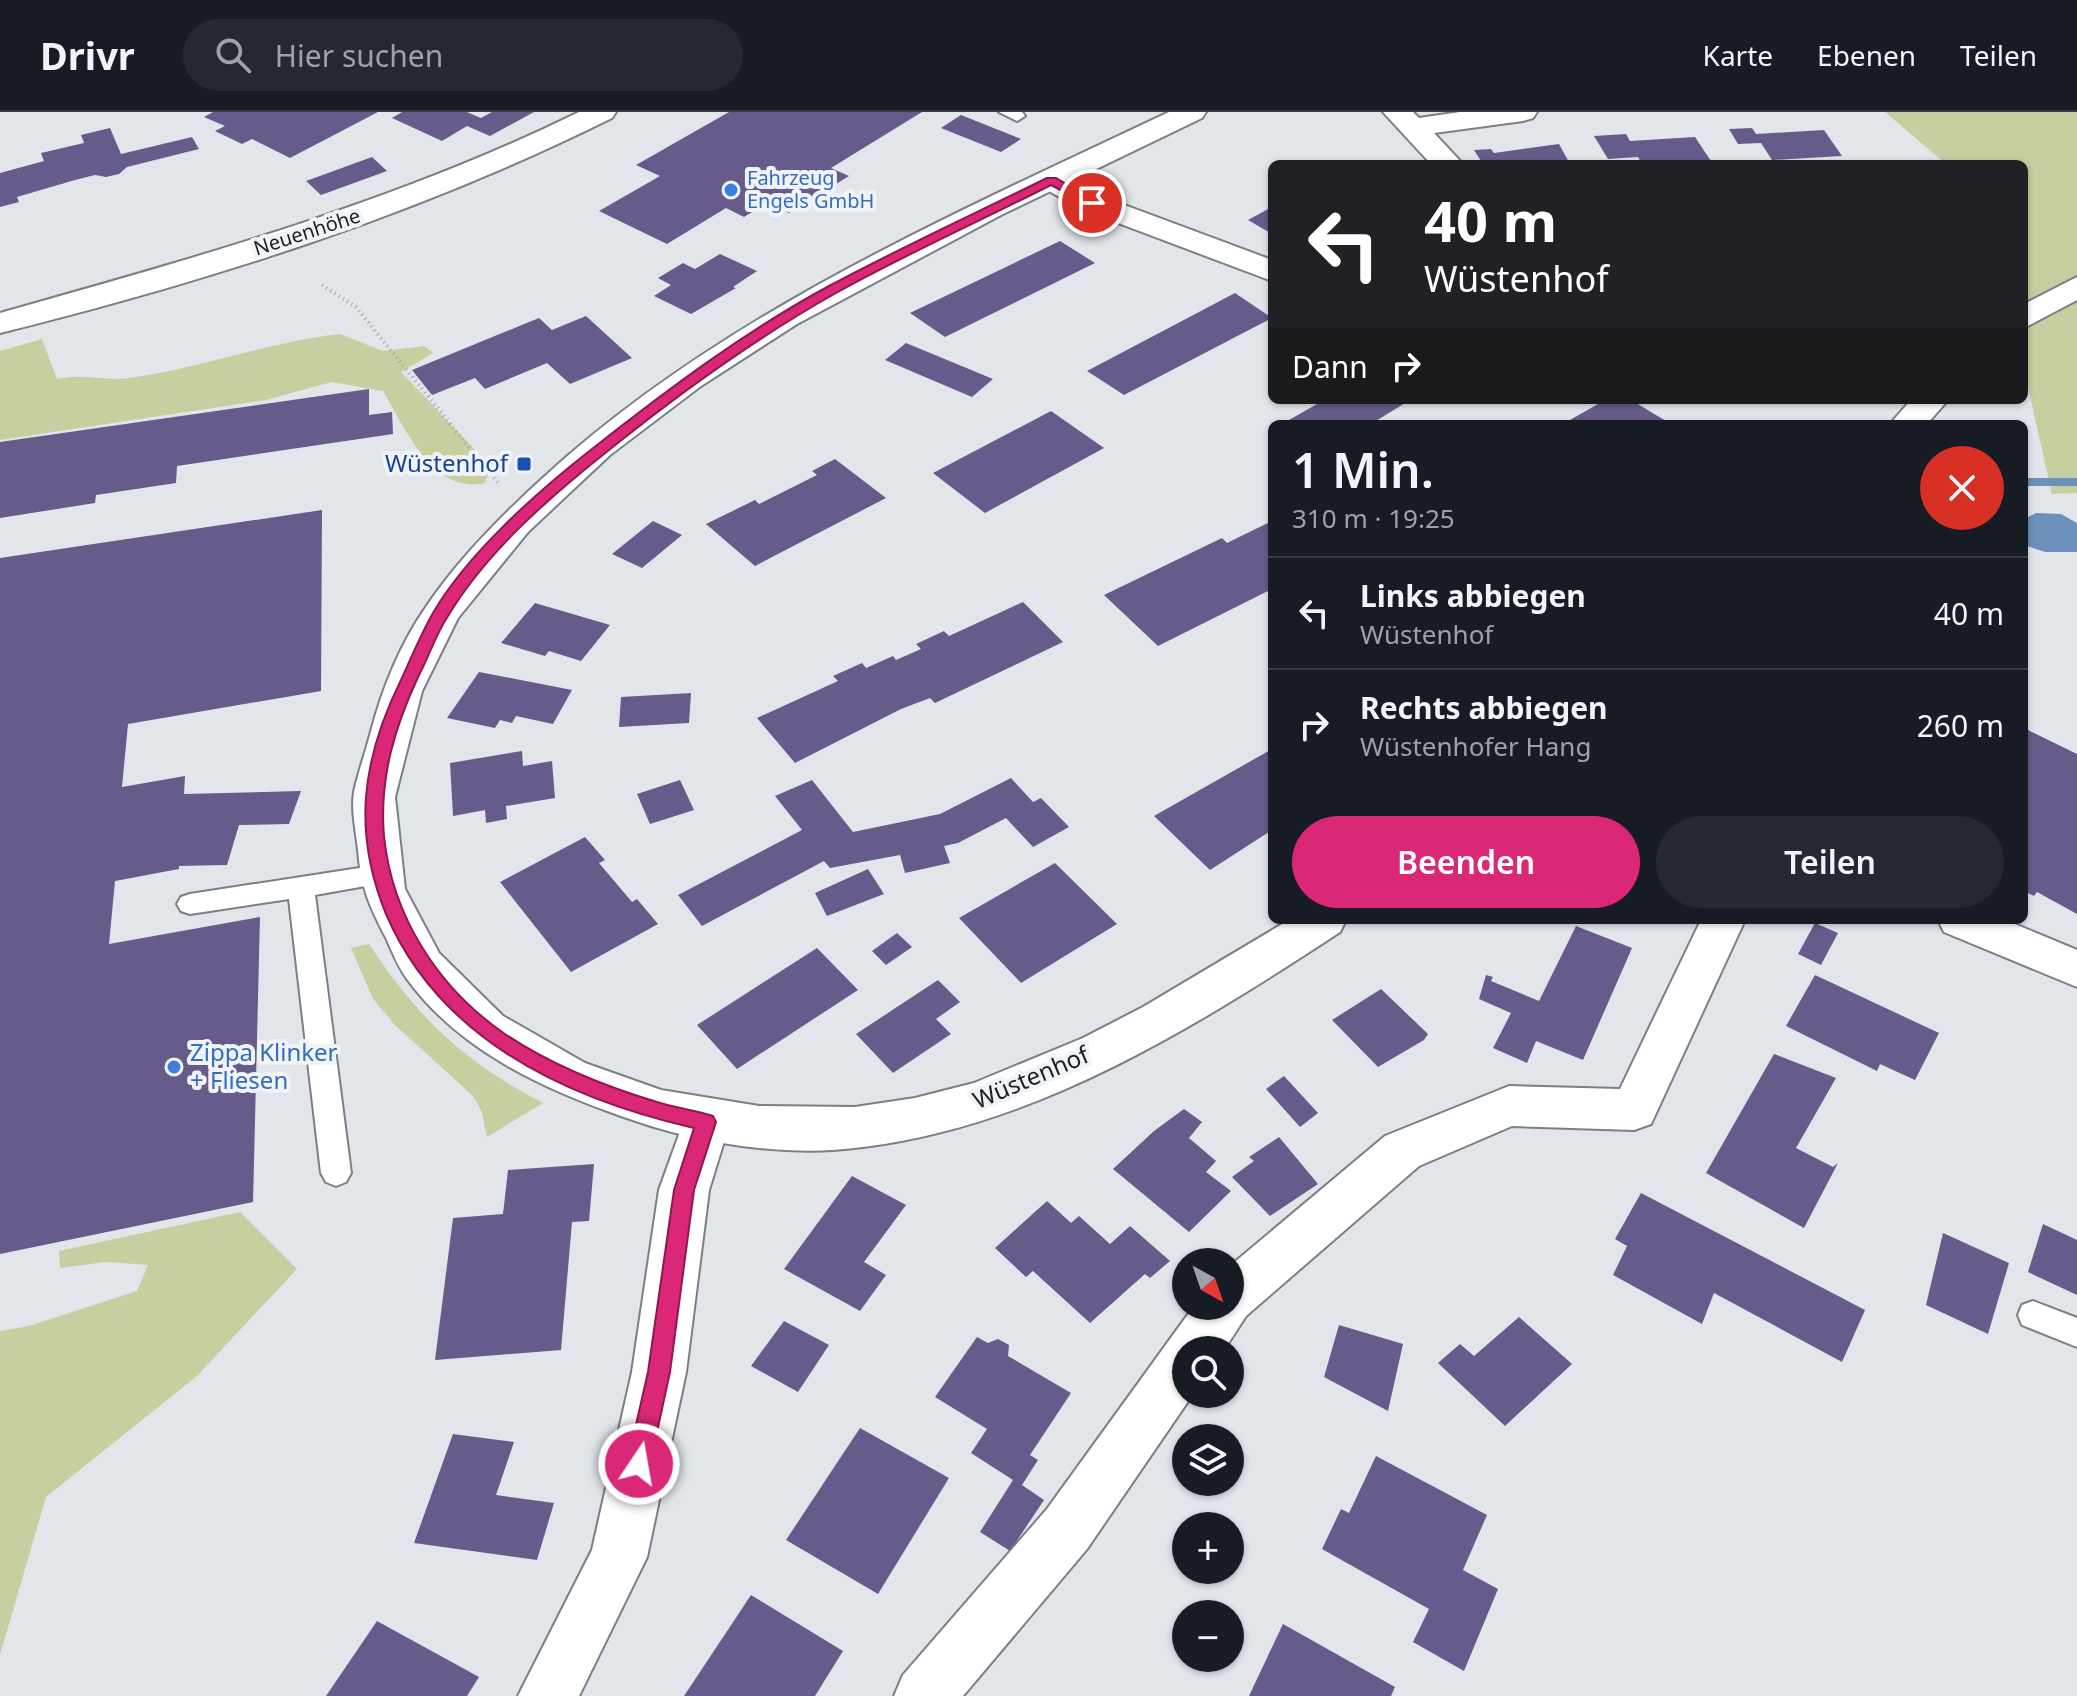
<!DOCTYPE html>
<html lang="de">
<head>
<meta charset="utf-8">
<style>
	body { margin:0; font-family:"Noto Sans",sans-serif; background:#242831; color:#f1f3f6; height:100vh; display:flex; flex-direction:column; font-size:30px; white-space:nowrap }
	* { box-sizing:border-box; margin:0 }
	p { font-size:26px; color:#9ea1a6 }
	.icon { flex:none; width:44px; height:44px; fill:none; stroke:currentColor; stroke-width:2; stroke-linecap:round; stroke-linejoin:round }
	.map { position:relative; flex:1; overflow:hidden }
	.details { position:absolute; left:1268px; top:308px; width:760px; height:504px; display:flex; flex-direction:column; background:#171b24; border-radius:12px; box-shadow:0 2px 6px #0004 }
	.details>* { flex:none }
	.top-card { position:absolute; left:1268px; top:48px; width:760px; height:244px; border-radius:12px; box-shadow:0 2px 6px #0004; background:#202124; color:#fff; overflow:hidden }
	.needle { width:52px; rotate:140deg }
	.fabs { position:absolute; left:1172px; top:1136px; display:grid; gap:16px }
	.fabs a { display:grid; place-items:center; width:72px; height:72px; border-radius:50%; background:#171b24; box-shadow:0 2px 6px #0004; font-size:40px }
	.pin { position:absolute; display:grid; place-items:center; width:68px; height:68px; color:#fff; margin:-34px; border:4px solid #fff; border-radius:50%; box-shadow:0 2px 8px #0007 }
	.me { position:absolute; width:88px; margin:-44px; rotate:12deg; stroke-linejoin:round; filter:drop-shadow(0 0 6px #0008) }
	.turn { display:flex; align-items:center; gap:28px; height:168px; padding:0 24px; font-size:36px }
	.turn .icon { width:104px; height:104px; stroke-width:2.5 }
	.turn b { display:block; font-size:56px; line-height:68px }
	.then { display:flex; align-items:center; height:76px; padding:0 24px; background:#0003; gap:16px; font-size:30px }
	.round { display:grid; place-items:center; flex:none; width:84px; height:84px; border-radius:42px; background:#242831 }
	.headline { display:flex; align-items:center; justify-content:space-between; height:136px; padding:0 24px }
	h1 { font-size:48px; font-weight:600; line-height:60px }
	.primary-button { display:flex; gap:16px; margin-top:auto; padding:16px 24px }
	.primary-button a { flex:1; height:92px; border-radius:48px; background:#db2777; color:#fff; font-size:32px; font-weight:600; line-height:92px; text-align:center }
	.primary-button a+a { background:#242831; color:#f1f3f6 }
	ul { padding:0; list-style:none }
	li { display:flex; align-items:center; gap:24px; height:112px; padding:0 24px; border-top:2px solid #363941 }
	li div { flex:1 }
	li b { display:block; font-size:30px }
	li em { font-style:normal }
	header { display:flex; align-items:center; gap:48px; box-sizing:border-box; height:112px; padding:0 40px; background:#171b24; border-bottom:2px solid #363941 }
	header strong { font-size:38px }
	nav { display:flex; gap:44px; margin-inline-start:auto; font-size:28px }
	.search { width:560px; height:72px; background:#242831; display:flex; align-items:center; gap:20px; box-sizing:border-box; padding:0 28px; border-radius:44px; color:#9ea1a6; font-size:30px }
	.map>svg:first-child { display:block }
	.green { fill:#c6cfa0 }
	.water { fill:#6c91ba }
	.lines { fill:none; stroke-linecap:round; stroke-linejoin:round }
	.stream { fill:#6c91ba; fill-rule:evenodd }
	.building { fill:#665b8a }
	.service-casing { stroke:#7c7f83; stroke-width:4 }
	.minor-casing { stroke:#7c7f83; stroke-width:4 }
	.secondary-casing { stroke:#7c7f83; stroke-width:4 }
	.primary-casing { stroke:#7c7f83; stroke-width:4 }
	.path { stroke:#a2a5a9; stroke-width:4; stroke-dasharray:1 4; stroke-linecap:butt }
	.service { fill:#fff; fill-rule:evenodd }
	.minor { fill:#fff; fill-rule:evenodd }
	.secondary { fill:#fff; fill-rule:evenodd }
	.primary { fill:#fff; fill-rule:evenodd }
	.route { fill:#db2777; stroke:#8e194d; stroke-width:2 }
	.shop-dot { fill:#3f7fe0; stroke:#f0f4f8; stroke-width:3 }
	.transit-dot { fill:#1a4fb4; stroke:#f0f4f8; stroke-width:3 }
	.labels { text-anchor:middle; stroke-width:8; stroke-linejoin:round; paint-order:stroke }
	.far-shop-label { font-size:20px; fill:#366cbe; stroke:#f0f4f8; text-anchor:start }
	.far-street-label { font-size:20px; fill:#1e1f21; stroke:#f0f4f8 }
	.transit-label { font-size:24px; fill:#164399; stroke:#f0f4f8; text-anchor:end }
	.shop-label { font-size:24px; fill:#366cbe; stroke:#f0f4f8; text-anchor:start }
	.street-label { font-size:24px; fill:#1e1f21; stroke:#f0f4f8 }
</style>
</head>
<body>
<header>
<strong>Drivr</strong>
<div class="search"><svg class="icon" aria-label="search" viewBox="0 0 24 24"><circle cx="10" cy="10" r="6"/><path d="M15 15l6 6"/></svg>Hier suchen</div>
<nav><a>Karte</a><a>Ebenen</a><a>Teilen</a></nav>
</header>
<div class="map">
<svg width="2077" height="1584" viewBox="0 0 2077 1584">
	<rect width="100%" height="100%" fill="#e2e6eb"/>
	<g class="green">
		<polygon points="1885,0 2077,0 2077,381 2052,382 2024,257 2024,52 1946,52"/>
		<path d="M340,222l43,17 41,-5 9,7 -32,19 77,81 11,18 -4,12c-52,12 -80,-55 -102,-92l-51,-9 -66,18 -266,40v-89l42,-12 15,40c27,-6 48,3 73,-1 71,-10 138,-36 210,-44z"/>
		<path d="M369,832c49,74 95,118 174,159l-56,34 -5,-25 -9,-16 -78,-71 -22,-26 -22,-51z"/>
		<polygon points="240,1100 297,1157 197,1264 46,1385 0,1543 0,1219 29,1214 137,1179 148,1153 106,1150 60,1156 59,1139"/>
	</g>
	<polygon class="water" points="2036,401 2061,402 2077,411 2077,440 2045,440 2024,433 2024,407"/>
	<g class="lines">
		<rect class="stream" x="2024" y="366" width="53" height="8"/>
	</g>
	<g class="building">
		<polygon points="213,0 378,0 290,46 252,27 242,32 215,19 225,14 204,5"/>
		<polygon points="402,0 467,0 481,6 492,0 534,0 490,24 467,14 442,29 392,6"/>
		<polygon points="729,0 922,0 831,56 849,64 789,101 767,91 744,105 726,96 667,132 599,99 660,64 636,53"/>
		<polygon points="961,3 1021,27 1001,40 941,16"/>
		<polygon points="110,16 121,42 192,25 199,37 127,55 119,62 106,65 95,63 75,68 17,85 19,90 0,95 0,61 44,49 41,41 84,31 81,23"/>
		<polygon points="1752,16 1756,22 1824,18 1842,44 1772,48 1761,31 1738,32 1729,17"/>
		<polygon points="1626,22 1630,29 1695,25 1713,52 1642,52 1638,45 1608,47 1594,24"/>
		<polygon points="1559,32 1570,52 1483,52 1474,38 1491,37 1494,41"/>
		<polygon points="372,45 387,59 321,83 306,69"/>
		<polygon points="1272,95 1272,122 1248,108"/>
		<polygon points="1060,129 1095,151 945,225 910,201"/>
		<polygon points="720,142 757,159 733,175 736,176 691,202 654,184 671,173 658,166 683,151 695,157"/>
		<polygon points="1235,181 1272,206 1124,283 1087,259"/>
		<polygon points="586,204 632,246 570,272 547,251 485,277 475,266 432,283 412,258 539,206 552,218"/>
		<polygon points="906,231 993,267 972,285 885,248"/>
		<polygon points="369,277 369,303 392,300 393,322 177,354 176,371 96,383 95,391 0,406 0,330"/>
		<polygon points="1324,288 1410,288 1371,312 1282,312"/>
		<polygon points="1605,288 1631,288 1671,312 1563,312"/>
		<polygon points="1051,299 1104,336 985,401 933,361"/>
		<polygon points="835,347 886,386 755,454 706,412 755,388 759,392 817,363 812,359"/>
		<polygon points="322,398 321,579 128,612 122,675 185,664 184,682 301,679 289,712 239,713 227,753 179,754 179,757 115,769 109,832 260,805 253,1090 0,1142 0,446"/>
		<polygon points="653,409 682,423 642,456 612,442"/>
		<polygon points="1272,409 1272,477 1158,534 1104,483 1222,426 1227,431"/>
		<polygon points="1023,490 1063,530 935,591 930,586 901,597 795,651 757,606 838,569 833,564 862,551 866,556 893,544 896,548 921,537 916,532 944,519 949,524"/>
		<polygon points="535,491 610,513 581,549 549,539 545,544 501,531"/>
		<polygon points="479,560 572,578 553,612 516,604 512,611 500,608 495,616 447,606"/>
		<polygon points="691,581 689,611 619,615 621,585"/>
		<polygon points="2024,616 2077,642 2077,802 2037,780 2034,784 2024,779"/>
		<polygon points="1272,637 1272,718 1210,758 1154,704"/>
		<polygon points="522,639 523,654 552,649 555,686 506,694 507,707 486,711 485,698 453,704 450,651"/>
		<polygon points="1011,666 1033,690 1041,686 1069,715 1033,735 1006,706 958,731 944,734 950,751 905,761 900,743 830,756 824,749 702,814 678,783 802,718 775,684 812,668 853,720 940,702"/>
		<polygon points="680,668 694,698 650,712 637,682"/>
		<polygon points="585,725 605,748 599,751 632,790 637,787 658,812 571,860 500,770"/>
		<polygon points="1055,751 1117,812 1021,871 959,806"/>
		<polygon points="868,757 884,782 827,804 815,781"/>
		<polygon points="1815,811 1838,821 1821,853 1798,842"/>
		<polygon points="1576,814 1632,836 1583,948 1536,929 1527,951 1493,936 1511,901 1479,887 1486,863 1493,865 1491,869 1539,889"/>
		<polygon points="897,821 912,835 886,853 872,839"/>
		<polygon points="817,836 858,878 737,957 697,913"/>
		<polygon points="1815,863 1939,921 1915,968 1880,952 1877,959 1786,914"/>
		<polygon points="938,868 960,890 936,907 951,922 893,961 856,922"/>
		<polygon points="1381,877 1428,922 1424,928 1378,955 1332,908"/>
		<polygon points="1774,942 1836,966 1796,1036 1833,1055 1838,1051 1804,1116 1706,1061"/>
		<polygon points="1284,964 1318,1001 1300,1015 1266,977"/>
		<polygon points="1184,997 1202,1010 1189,1026 1216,1049 1206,1060 1231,1079 1189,1120 1113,1057 1154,1019"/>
		<polygon points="1279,1025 1318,1072 1270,1104 1232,1065 1254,1049 1249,1045"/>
		<polygon points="594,1052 589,1109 572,1110 561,1238 435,1248 453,1106 503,1102 508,1058"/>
		<polygon points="852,1064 906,1093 864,1150 886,1163 860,1199 784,1157"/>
		<polygon points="1641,1081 1865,1198 1842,1250 1714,1181 1702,1212 1613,1163 1627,1134 1615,1127"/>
		<polygon points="1047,1089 1071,1111 1079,1104 1110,1132 1130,1114 1170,1149 1150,1166 1145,1162 1090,1211 1033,1159 1026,1165 995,1136"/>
		<polygon points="2043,1112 2077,1128 2077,1183 2028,1160"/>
		<polygon points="1943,1121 2009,1151 1988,1222 1926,1193"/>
		<polygon points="1519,1205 1572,1252 1505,1314 1438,1251 1460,1232 1474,1244"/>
		<polygon points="784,1209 829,1233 798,1280 751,1254"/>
		<polygon points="1339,1213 1403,1232 1388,1299 1324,1265"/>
		<polygon points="977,1225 988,1231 998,1227 1009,1233 1008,1244 1071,1281 1030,1343 1038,1348 1022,1373 1044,1388 1010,1439 980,1420 1013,1368 971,1341 987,1317 935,1285"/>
		<polygon points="860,1316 949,1366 878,1482 786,1428"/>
		<polygon points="453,1322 514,1330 496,1383 554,1391 537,1448 414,1431"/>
		<polygon points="1376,1344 1487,1403 1463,1458 1498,1477 1464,1559 1413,1530 1429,1497 1322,1437 1341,1397 1349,1401"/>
		<polygon points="751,1483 843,1539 815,1584 684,1584"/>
		<polygon points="377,1509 479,1565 467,1584 326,1584"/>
		<polygon points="1283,1512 1395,1575 1391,1584 1249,1584"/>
	</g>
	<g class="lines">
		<g class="service-casing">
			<g id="service">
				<polygon points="999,0 1022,0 1025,4 1017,9"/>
				<polygon points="379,753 388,756 392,763 388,770 315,783 351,1061 346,1070 336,1074 326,1070 321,1061 289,787 190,802 181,799 177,792 181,785 190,782"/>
				<polygon points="2033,1189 2077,1206 2077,1235 2022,1213 2018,1203 2022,1193"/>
			</g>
		</g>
		<g class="minor-casing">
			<g id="minor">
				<polygon points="1383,0 1413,0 1419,6 1460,0 1537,0 1533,6 1523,9 1434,21 1463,52 1431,52"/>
				<polygon points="1051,59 1103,85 1272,148 1272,169 1081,97 1040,74 1036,68 1040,62"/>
				<polygon points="1701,808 1745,808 1651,1012 1634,1018 1512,1014 1419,1054 1246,1204 1224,1238 1186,1238 1186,1282 1193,1282 1087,1437 963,1584 894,1584 903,1563 1047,1397 1194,1194 1230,1194 1230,1154 1385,1024 1509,974 1620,977"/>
				<polygon points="1938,808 2005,808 2077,838 2077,875 1944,820"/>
				<polygon points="706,989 723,995 730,1010 709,1078 686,1260 647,1445 579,1584 518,1584 592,1438 632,1260 659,1078 689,995"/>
			</g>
		</g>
		<g class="secondary-casing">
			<g id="secondary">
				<path d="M1169,0h37l-4,6 -201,97 -204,109 -96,62 -91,69 -82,77 -70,86 -36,73 -27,106 10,92 34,64 64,63 82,47 76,27 98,16 96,1 60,-9 59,-15 109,-45 60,-31 146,-87h57l-6,12c-145,95 -301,193 -477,215 -79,11 -168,-4 -242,-31 -80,-28 -162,-66 -214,-137 -9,-12 -15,-28 -21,-41 -17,-33 -25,-51 -28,-88 -2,-19 -7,-40 -4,-58 4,-19 11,-38 16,-57 12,-46 29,-89 56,-128 32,-48 75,-91 118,-130 179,-164 408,-262 625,-365z"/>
				<polygon points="2077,165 2077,188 2024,216 2024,192"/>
				<polygon points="1911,288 1948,288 1927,312 1890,312"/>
			</g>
		</g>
		<g class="primary-casing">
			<path id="primary" d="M579,0h37l-4,6c-193,96 -402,163 -612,215v-20c198,-56 394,-110 579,-201z"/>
		</g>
		<polyline class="path" points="322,173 356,195 498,371"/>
		<use href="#service" class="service"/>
		<use href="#minor" class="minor"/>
		<use href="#secondary" class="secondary"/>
		<use href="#primary" class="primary"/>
	</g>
	<path class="route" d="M1047,66h9l42,25 -10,2 -37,-20c-71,36 -145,69 -215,108 -80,45 -155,99 -227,157 -58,46 -122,101 -161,166 -12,18 -19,40 -29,59 -24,51 -40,103 -35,161 8,80 54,152 121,198 46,31 99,52 152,68 18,6 38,8 56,14l3,6 -22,68 -24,182 -20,92 -3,8 -8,3 -8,-3 -4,-8 21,-92 26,-182 20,-62c-127,-29 -254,-88 -308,-214 -34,-83 -24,-155 15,-234 10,-22 20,-46 32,-67 34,-59 105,-122 159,-164 75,-59 152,-117 237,-163 71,-38 145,-72 218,-108z"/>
	<g class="shop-dot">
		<circle cx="731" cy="78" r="8"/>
		<circle cx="174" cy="955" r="8"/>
	</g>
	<rect class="transit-dot" x="516" y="344" width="16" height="16" rx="4"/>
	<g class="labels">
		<g class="far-shop-label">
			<text x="747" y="73">Fahrzeug<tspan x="747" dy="23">Engels GmbH</tspan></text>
		</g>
		<g class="far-street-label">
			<text transform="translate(307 120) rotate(-18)" y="7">Neuenhöhe</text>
		</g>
		<g class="transit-label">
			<text x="508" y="360">Wüstenhof</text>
		</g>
		<g class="shop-label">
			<text x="190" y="949">Zippa Klinker<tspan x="190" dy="28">+ Fliesen</tspan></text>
		</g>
		<g class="street-label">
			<text transform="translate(1031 966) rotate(-23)" y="8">Wüstenhof</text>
		</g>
	</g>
</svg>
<div class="fabs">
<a><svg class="needle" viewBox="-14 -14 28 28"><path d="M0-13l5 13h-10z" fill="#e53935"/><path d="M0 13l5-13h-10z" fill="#9ea1a6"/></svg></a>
<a><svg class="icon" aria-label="search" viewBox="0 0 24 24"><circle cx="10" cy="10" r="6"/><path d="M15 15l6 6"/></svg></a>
<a><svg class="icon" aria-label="layers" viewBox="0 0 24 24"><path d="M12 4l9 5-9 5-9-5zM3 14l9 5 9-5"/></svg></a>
<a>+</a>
<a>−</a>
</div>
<div class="pin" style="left:1092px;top:91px;background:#d93025"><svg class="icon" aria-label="arrive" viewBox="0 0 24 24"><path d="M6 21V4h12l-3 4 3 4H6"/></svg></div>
<svg class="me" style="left:639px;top:1352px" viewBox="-20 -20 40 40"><circle r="17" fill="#db2777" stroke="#fff" stroke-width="3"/><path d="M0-11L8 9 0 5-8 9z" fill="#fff"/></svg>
<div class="top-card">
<div class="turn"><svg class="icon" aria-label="left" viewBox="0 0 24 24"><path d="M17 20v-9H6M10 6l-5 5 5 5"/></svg><div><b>40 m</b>Wüstenhof</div></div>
<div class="then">Dann<svg class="icon" aria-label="right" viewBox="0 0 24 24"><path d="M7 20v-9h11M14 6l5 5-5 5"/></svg></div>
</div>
<section class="details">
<div class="headline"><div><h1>1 Min.</h1><p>310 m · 19:25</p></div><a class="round" style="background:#d93025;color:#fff"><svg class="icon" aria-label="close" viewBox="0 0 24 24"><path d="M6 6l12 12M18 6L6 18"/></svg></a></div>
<ul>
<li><svg class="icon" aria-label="left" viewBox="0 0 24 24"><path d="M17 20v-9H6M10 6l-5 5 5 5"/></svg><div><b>Links abbiegen</b><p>Wüstenhof</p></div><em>40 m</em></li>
<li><svg class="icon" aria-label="right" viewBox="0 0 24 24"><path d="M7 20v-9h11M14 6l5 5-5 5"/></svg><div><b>Rechts abbiegen</b><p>Wüstenhofer Hang</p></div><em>260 m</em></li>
</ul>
<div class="primary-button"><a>Beenden</a><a>Teilen</a></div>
</section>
</div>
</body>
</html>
